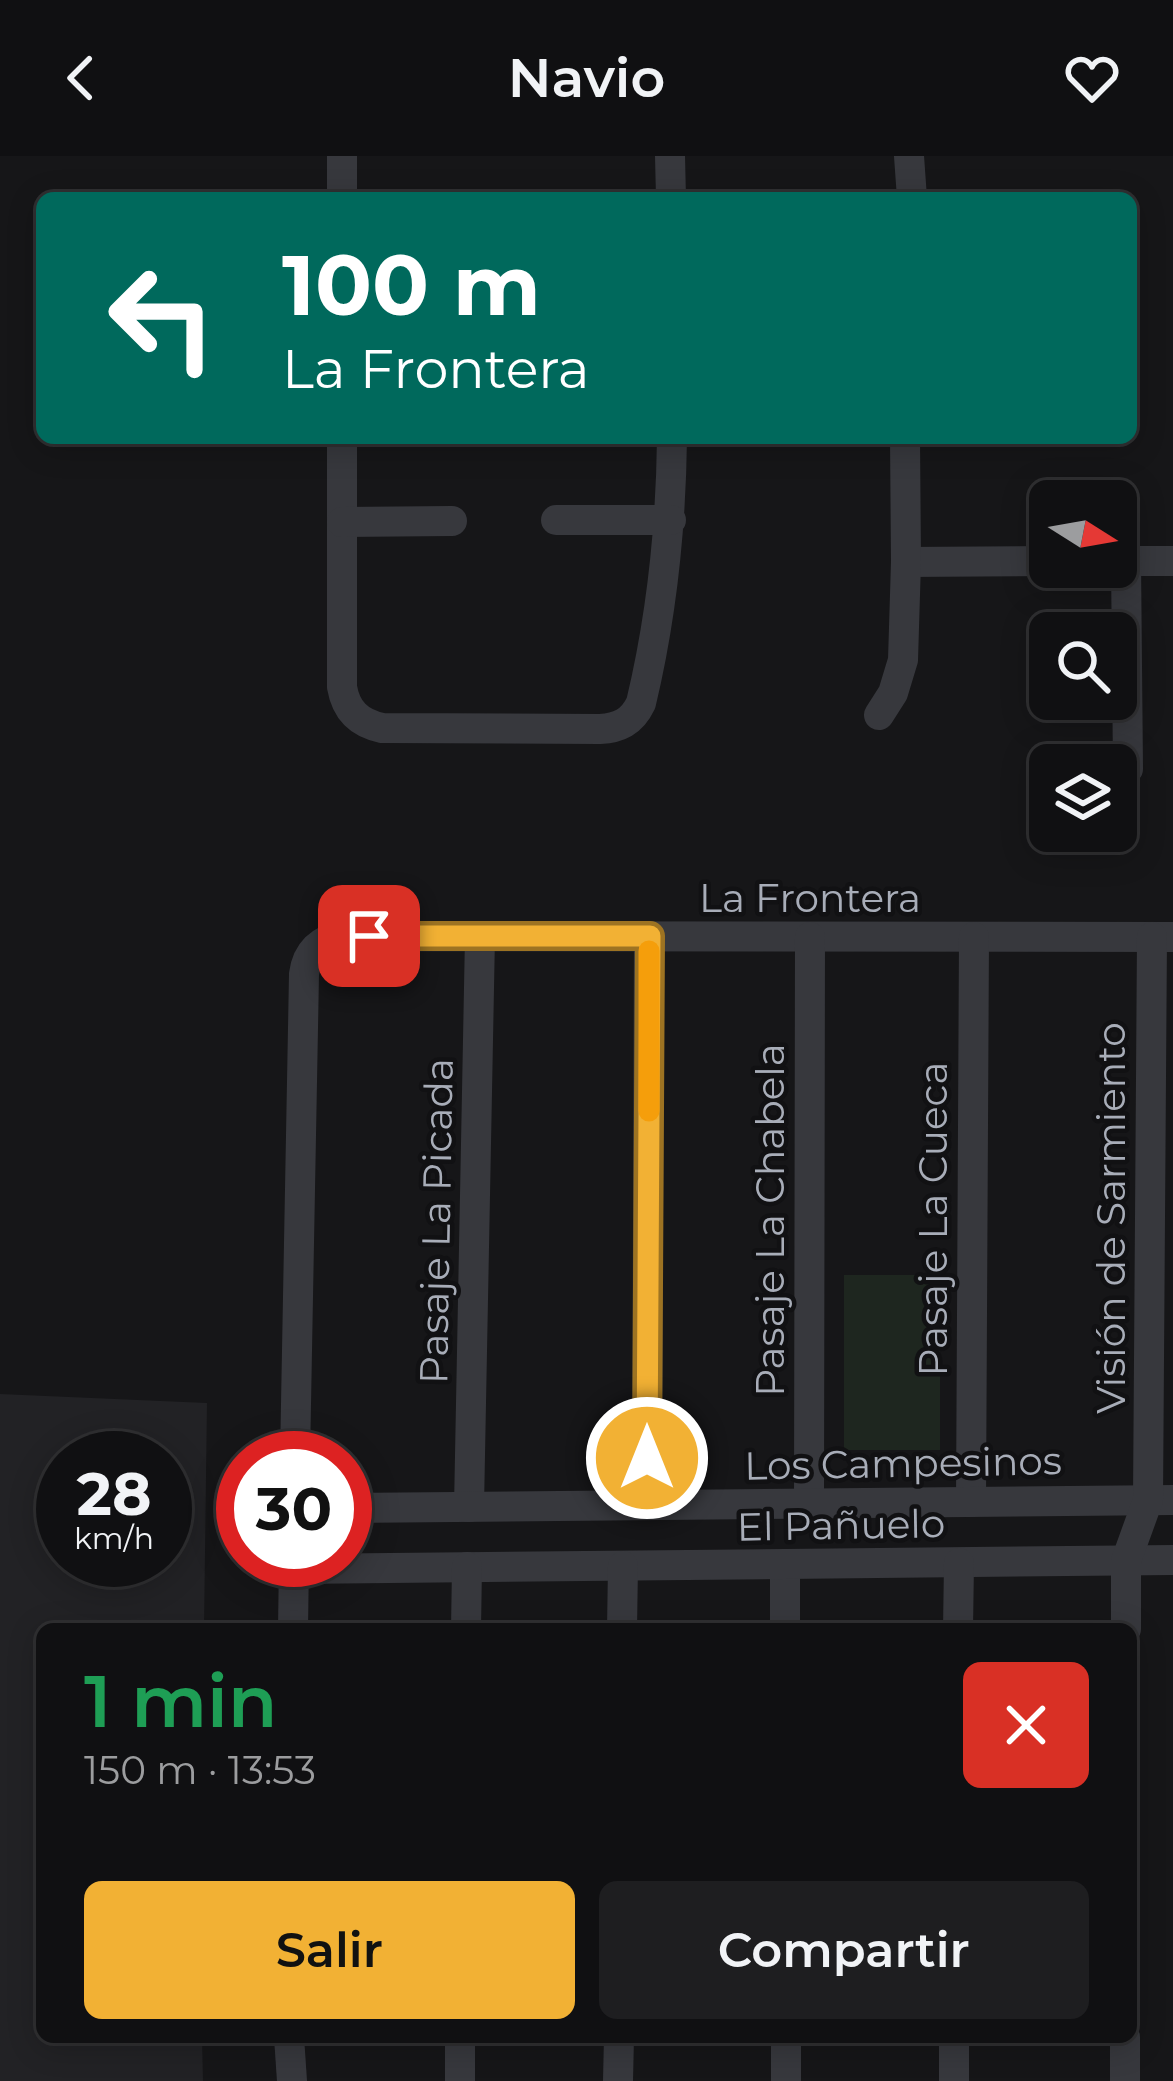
<!DOCTYPE html>
<html lang="es">
<head>
<meta charset="utf-8">
<style>
	body { margin:0; font-family:Montserrat,sans-serif; background:#1e1e20; color:#f1f3f6; height:100vh; display:flex; flex-direction:column; font-size:45px; white-space:nowrap }
	* { box-sizing:border-box; margin:0 }
	p { font-size:39px; color:#9c9d9f }
	.icon { flex:none; width:66px; height:66px; fill:none; stroke:currentColor; stroke-width:2; stroke-linecap:round; stroke-linejoin:round }
	.map { position:relative; flex:1; overflow:hidden }
	.sheet { position:absolute; left:36px; top:1467px; width:1101px; height:420px; display:flex; flex-direction:column; background:#101012; border-radius:18px; box-shadow:0 6px 30px #0003,0 0 0 3px #303032 }
	.sheet>* { flex:none }
	.guide { position:absolute; left:36px; top:36px; width:1101px; height:252px; border-radius:18px; box-shadow:0 6px 30px #0003,0 0 0 3px #303032; background:#00695c; color:#fff; overflow:hidden }
	.needle { width:78px; rotate:101deg }
	.fabs { position:absolute; left:1029px; top:324px; display:grid; gap:24px }
	.fabs a { display:grid; place-items:center; width:108px; height:108px; border-radius:18px; background:#101012; box-shadow:0 6px 30px #0003,0 0 0 3px #303032; font-size:60px }
	.speed { position:absolute; left:36px; top:1275px; display:flex; gap:24px; font-size:60px; font-weight:700; text-align:center }
	.speed>* { display:grid; place-content:center; width:156px; height:156px; border-radius:50%; background:#101012; box-shadow:0 6px 30px #0003,0 0 0 3px #303032; line-height:1 }
	.speed small { font-size:30px; font-weight:400 }
	.speed .limit { border:18px solid #d22; background:#fff; color:#111 }
	.pin { position:absolute; display:grid; place-items:center; width:102px; height:102px; color:#fff; margin:-51px; border-radius:24px; box-shadow:0 6px 18px #0006 }
	.me { position:absolute; width:132px; margin:-66px; rotate:0deg; stroke-linejoin:round; filter:drop-shadow(0 0 9px #0008) }
	.turn { display:flex; align-items:center; gap:42px; height:252px; padding:0 48px; font-size:54px }
	.turn .icon { width:156px; height:156px; stroke-width:2.5 }
	.turn b { display:block; font-size:84px; line-height:102px }
	.round { display:grid; place-items:center; flex:none; width:126px; height:126px; border-radius:18px; background:#1e1e20 }
	.head { display:flex; align-items:center; justify-content:space-between; height:204px; padding:0 48px }
	h1 { font-size:72px; font-weight:600; line-height:90px; color:#1e9e55 }
	.primary-button { display:flex; gap:24px; margin-top:auto; padding:24px 48px }
	.primary-button a { flex:1; height:138px; border-radius:18px; background:#f2b134; color:#111; font-size:48px; font-weight:600; line-height:138px; text-align:center }
	.primary-button a+a { background:#1e1e20; color:#f1f3f6 }
	header { display:flex; justify-content:space-between; align-items:center; height:156px; padding:0 48px; background:#101012; font-size:54px; font-weight:600 }
	.map>svg:first-child { display:block }
	.built { fill:#222225; fill-rule:evenodd }
	.green { fill:#1e261f }
	.lines { fill:none; stroke-linecap:round; stroke-linejoin:round }
	.street { stroke:#37383d; stroke-width:30 }
	.route-casing { stroke:#9d7322; stroke-width:30 }
	.route { stroke:#f2b134; stroke-width:21 }
	.slow { stroke:#f59e0b; stroke-width:21 }
	.labels { text-anchor:middle; stroke-width:9; stroke-linejoin:round; paint-order:stroke }
	.street-label { font-size:39px; fill:#a8adb8; stroke:#111113 }
</style>
</head>
<body>
<header><svg class="icon" aria-label="back" viewBox="0 0 24 24"><path d="M15 5l-7 7 7 7"/></svg>Navio<svg class="icon" aria-label="heart" viewBox="0 0 24 24"><path d="M12 20l-8-8c-3-5 5-10 8-4 3-6 11-1 8 4z"/></svg></header>
<div class="map">
<svg width="1173" height="1925" viewBox="0 0 1173 1925">
	<rect width="100%" height="100%" fill="#161618"/>
	<path class="built" d="M0,1238l207,9 -3,226h-162v408h160l1,44h-203zM63,1302h102v102h-102z"/>
	<rect class="green" x="844" y="1119" width="96" height="175"/>
	<g class="lines">
		<g class="street">
			<polyline points="342,0 342,42"/>
			<polyline points="670,0 671,42"/>
			<polyline points="909,0 912,42"/>
			<path d="M342,282v249c4,23 16,36 40,41l218,1c19,-1 32,-7 41,-26 21,-88 30,-175 31,-265"/>
			<polyline points="556,364 671,364"/>
			<polyline points="342,366 452,365"/>
			<polyline points="1116,405 1173,405"/>
			<polyline points="1126,405 1128,613"/>
			<polyline points="906,406 1050,405"/>
			<polyline points="879,559 893,537 903,504 906,406 905,282"/>
			<path d="M295,1302l9,-484c3,-22 16,-35 38,-38l831,1"/>
			<polyline points="971,1346 974,781"/>
			<polyline points="809,1347 810,781"/>
			<polyline points="647,1349 649,780"/>
			<polyline points="469,1351 480,780"/>
			<polyline points="345,1352 1173,1344"/>
			<polyline points="785,1408 785,1473"/>
			<polyline points="294,1413 1173,1404"/>
			<polyline points="293,1473 294,1404"/>
			<polyline points="466,1473 467,1411"/>
			<polyline points="622,1473 623,1410"/>
			<polyline points="958,1473 959,1407"/>
			<polyline points="1126,1473 1126,1405 1148,1344 1152,781"/>
			<polyline points="289,1881 292,1925"/>
			<polyline points="786,1881 786,1925"/>
			<polyline points="460,1925 460,1881"/>
			<polyline points="618,1925 619,1881"/>
			<polyline points="954,1925 954,1881"/>
			<polyline points="1125,1925 1125,1881"/>
		</g>
	</g>
	<g class="lines">
		<g class="route-casing">
			<polyline id="route" points="369,780 650,780 647,1302"/>
		</g>
		<use href="#route" class="route"/>
		<polyline class="slow" points="649,955 649,795"/>
	</g>
	<g class="labels">
		<g class="street-label">
			<text x="810" y="756">La Frontera</text>
			<text transform="translate(1111 1062) rotate(-90)" y="14">Visión de Sarmiento</text>
			<text transform="translate(933 1063) rotate(-90)" y="14">Pasaje La Cueca</text>
			<text transform="translate(770 1064) rotate(-90)" y="14">Pasaje La Chabela</text>
			<text transform="translate(436 1065) rotate(-89)" y="14">Pasaje La Picada</text>
			<text transform="translate(903 1307) rotate(-1)" y="14">Los Campesinos</text>
			<text transform="translate(841 1369) rotate(-1)" y="14">El Pañuelo</text>
		</g>
	</g>
</svg>
<div class="fabs">
<a><svg class="needle" viewBox="-14 -14 28 28"><path d="M0-13l5 13h-10z" fill="#e53935"/><path d="M0 13l5-13h-10z" fill="#9c9d9f"/></svg></a>
<a><svg class="icon" aria-label="search" viewBox="0 0 24 24"><circle cx="10" cy="10" r="6"/><path d="M15 15l6 6"/></svg></a>
<a><svg class="icon" aria-label="layers" viewBox="0 0 24 24"><path d="M12 4l9 5-9 5-9-5zM3 14l9 5 9-5"/></svg></a>
</div>
<div class="speed"><div>28<small>km/h</small></div><div class="limit">30</div></div>
<div class="pin" style="left:369px;top:780px;background:#d93025"><svg class="icon" aria-label="arrive" viewBox="0 0 24 24"><path d="M6 21V4h12l-3 4 3 4H6"/></svg></div>
<svg class="me" style="left:647px;top:1302px" viewBox="-20 -20 40 40"><circle r="17" fill="#f2b134" stroke="#fff" stroke-width="3"/><path d="M0-11L8 9 0 5-8 9z" fill="#fff"/></svg>
<div class="guide">
<div class="turn"><svg class="icon" aria-label="left" viewBox="0 0 24 24"><path d="M17 20v-9H6M10 6l-5 5 5 5"/></svg><div><b>100 m</b>La Frontera</div></div>
</div>
<section class="sheet">
<div class="head"><div><h1>1 min</h1><p>150 m · 13:53</p></div><a class="round" style="background:#d93025;color:#fff"><svg class="icon" aria-label="close" viewBox="0 0 24 24"><path d="M6 6l12 12M18 6L6 18"/></svg></a></div>
<div class="primary-button"><a>Salir</a><a>Compartir</a></div>
</section>
</div>
</body>
</html>
